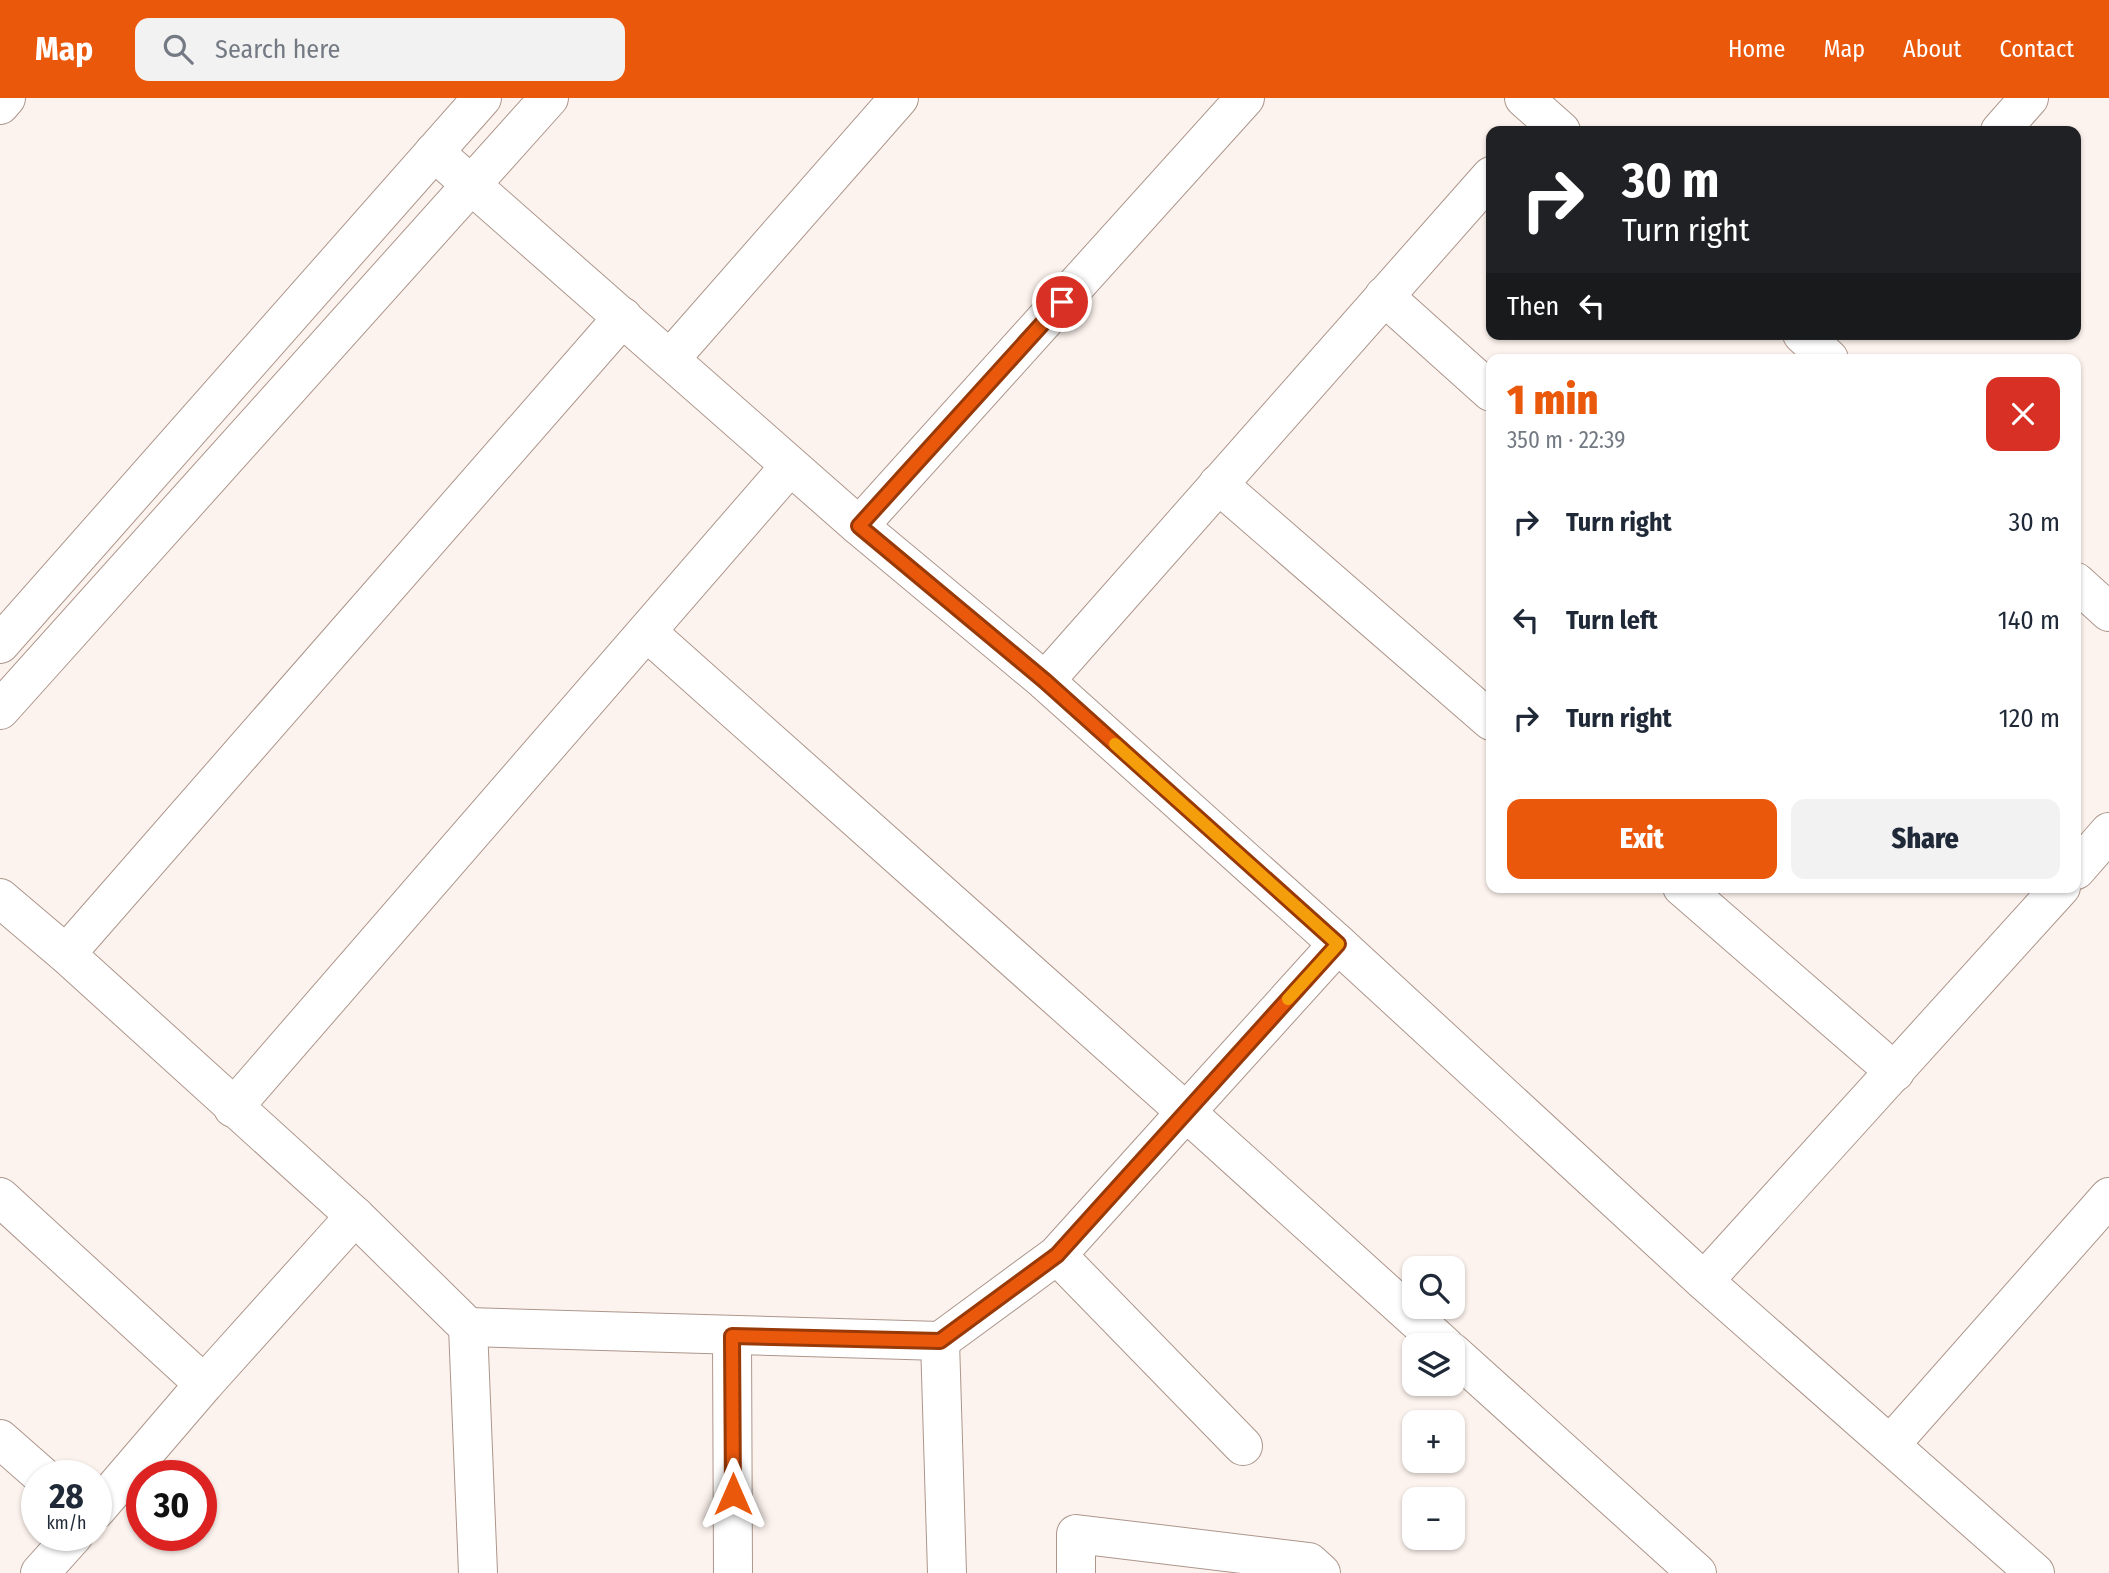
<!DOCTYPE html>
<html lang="en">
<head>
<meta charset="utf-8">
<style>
	body { margin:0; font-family:"Fira Sans Condensed",sans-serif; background:#f2f2f3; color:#1f2937; height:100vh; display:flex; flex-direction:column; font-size:26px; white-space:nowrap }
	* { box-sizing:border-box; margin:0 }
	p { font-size:23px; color:#747a83 }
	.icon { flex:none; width:38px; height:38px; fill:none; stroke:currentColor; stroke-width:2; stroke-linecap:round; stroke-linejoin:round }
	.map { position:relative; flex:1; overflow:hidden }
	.side { position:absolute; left:1486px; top:256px; width:595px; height:539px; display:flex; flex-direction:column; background:#fff; border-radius:14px; box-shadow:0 2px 5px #0004 }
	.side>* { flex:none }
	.banner { position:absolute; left:1486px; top:28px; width:595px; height:214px; border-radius:14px; box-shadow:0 2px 5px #0004; background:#202124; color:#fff; overflow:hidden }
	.tools { position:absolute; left:1402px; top:1158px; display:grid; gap:14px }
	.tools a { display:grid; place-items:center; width:63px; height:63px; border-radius:14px; background:#fff; box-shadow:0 2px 5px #0004; font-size:35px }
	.speed { position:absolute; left:21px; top:1362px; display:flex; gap:14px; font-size:35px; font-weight:700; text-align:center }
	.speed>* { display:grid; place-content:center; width:91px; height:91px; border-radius:50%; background:#fff; box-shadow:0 2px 5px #0004; line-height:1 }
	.speed small { font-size:18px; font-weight:400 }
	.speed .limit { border:10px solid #d22; background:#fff; color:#111 }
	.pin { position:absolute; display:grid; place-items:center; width:60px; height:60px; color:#fff; margin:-30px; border:4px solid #fff; border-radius:50%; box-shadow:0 2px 7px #0007 }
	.me { position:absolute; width:77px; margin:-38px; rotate:0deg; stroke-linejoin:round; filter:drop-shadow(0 0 5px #0008) }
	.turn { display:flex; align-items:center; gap:24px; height:147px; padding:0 21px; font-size:32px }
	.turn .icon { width:91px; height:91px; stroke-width:2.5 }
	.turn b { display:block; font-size:49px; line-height:60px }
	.then { display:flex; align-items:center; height:66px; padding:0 21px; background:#0003; gap:14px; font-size:26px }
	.round { display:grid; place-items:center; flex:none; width:74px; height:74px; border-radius:14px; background:#f2f2f3 }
	.head { display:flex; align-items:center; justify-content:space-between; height:119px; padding:0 21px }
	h1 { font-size:42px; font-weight:800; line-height:52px; color:#ea580c }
	.action { display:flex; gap:14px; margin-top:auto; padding:14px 21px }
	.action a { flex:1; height:80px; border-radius:14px; background:#ea580c; color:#fff; font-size:28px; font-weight:800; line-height:80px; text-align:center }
	.action a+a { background:#f2f2f3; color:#1f2937 }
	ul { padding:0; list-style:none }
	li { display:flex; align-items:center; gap:21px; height:98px; padding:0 21px }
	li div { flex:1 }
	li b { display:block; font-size:26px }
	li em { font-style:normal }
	header { display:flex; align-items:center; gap:42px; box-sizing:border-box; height:98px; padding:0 35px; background:#ea580c; color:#fff }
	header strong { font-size:33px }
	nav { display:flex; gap:38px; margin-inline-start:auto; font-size:24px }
	.search { width:490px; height:63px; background:#f2f2f3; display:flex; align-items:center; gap:18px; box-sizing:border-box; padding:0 24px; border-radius:14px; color:#747a83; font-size:26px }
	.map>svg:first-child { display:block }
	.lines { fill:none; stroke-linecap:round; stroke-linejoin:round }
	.minor-casing { stroke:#ac968b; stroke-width:40 }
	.major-casing { stroke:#ac968b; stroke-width:40 }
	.minor { stroke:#fff; stroke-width:38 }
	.major { stroke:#fff; stroke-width:38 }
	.route-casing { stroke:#983908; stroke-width:18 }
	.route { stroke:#ea580c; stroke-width:12 }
	.slow { stroke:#f59e0b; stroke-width:12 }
</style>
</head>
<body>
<header>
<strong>Map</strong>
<div class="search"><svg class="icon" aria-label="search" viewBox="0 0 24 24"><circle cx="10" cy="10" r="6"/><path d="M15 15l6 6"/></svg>Search here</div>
<nav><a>Home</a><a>Map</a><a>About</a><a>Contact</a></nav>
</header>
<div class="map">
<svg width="2109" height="1475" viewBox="0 0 2109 1475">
	<rect width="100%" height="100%" fill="#fdf3ee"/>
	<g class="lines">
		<g class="minor-casing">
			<g id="minor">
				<polyline points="1524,0 1561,33"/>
				<polyline points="2000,33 2029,0"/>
				<polyline points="434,54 859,428 1045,583 1338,846 1704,1183 2035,1475"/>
				<polyline points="1384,198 1491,294"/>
				<polyline points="1802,236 1829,261"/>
				<polyline points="670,261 899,0"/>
				<polyline points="1218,386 1491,623"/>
				<polyline points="859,428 1245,0"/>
				<polyline points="2076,484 2109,514"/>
				<polyline points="647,534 1186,1014 1338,846"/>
				<polyline points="0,546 482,0"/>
				<polyline points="1045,583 1491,78"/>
				<polyline points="0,612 549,0"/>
				<polyline points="2076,772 2109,734"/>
				<polyline points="1682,789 1895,974"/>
				<polyline points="0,800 66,856 355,1118 468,1229 478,1475"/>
				<polyline points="66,856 623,219"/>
				<polyline points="233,1010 790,368"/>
				<polyline points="0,1099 204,1286"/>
				<polyline points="1057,1157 1243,1348"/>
				<polyline points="1704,1183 2061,789"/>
				<polyline points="468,1229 940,1243 947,1475"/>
				<polyline points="732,1238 733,1475"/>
				<polyline points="940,1243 1057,1157 1186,1014 1445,1248"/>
				<polyline points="1452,1254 1697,1475"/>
				<polyline points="0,1341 41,1377"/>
				<polyline points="1890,1347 2109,1099"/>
				<polyline points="96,1412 204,1286 355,1118"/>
				<polyline points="40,1475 74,1437"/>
				<polyline points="1076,1475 1076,1436 1309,1464 1321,1475"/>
			</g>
		</g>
		<g class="major-casing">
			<polyline id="major" points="0,7 6,0"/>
		</g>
		<use href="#minor" class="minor"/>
		<use href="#major" class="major"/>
	</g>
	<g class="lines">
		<g class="route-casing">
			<polyline id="route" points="733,1396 732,1238 940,1243 1057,1157 1338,846 1045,583 859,428 1062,204"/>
		</g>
		<use href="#route" class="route"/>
		<polyline class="slow" points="1115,646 1338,846 1288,901"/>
	</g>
</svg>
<div class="tools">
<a><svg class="icon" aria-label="search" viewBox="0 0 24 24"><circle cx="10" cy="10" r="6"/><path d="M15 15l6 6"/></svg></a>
<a><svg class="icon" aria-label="layers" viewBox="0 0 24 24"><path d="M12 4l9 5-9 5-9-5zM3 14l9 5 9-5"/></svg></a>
<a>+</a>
<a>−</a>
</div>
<div class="speed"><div>28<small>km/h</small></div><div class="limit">30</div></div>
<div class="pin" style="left:1062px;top:204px;background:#d93025"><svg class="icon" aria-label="arrive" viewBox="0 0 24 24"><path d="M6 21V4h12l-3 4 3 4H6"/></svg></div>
<svg class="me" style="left:733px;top:1396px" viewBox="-20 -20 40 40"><path d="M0-17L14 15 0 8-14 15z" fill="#ea580c" stroke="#fff" stroke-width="4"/></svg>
<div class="banner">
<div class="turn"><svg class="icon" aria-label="right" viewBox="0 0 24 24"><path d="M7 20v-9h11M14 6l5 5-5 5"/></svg><div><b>30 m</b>Turn right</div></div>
<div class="then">Then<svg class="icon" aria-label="left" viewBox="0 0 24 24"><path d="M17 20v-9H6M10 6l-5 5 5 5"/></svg></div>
</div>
<section class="side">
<div class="head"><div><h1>1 min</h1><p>350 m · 22:39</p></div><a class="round" style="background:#d93025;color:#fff"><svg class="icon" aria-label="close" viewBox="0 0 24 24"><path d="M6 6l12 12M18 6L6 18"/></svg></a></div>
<ul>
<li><svg class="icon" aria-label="right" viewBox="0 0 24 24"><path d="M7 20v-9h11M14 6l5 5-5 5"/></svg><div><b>Turn right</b></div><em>30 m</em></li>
<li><svg class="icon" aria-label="left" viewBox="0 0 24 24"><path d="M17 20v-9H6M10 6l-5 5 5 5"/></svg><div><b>Turn left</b></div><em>140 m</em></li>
<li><svg class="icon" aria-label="right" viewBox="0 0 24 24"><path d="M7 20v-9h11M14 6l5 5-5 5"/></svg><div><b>Turn right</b></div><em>120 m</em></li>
</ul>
<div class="action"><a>Exit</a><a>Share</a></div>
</section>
</div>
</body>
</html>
